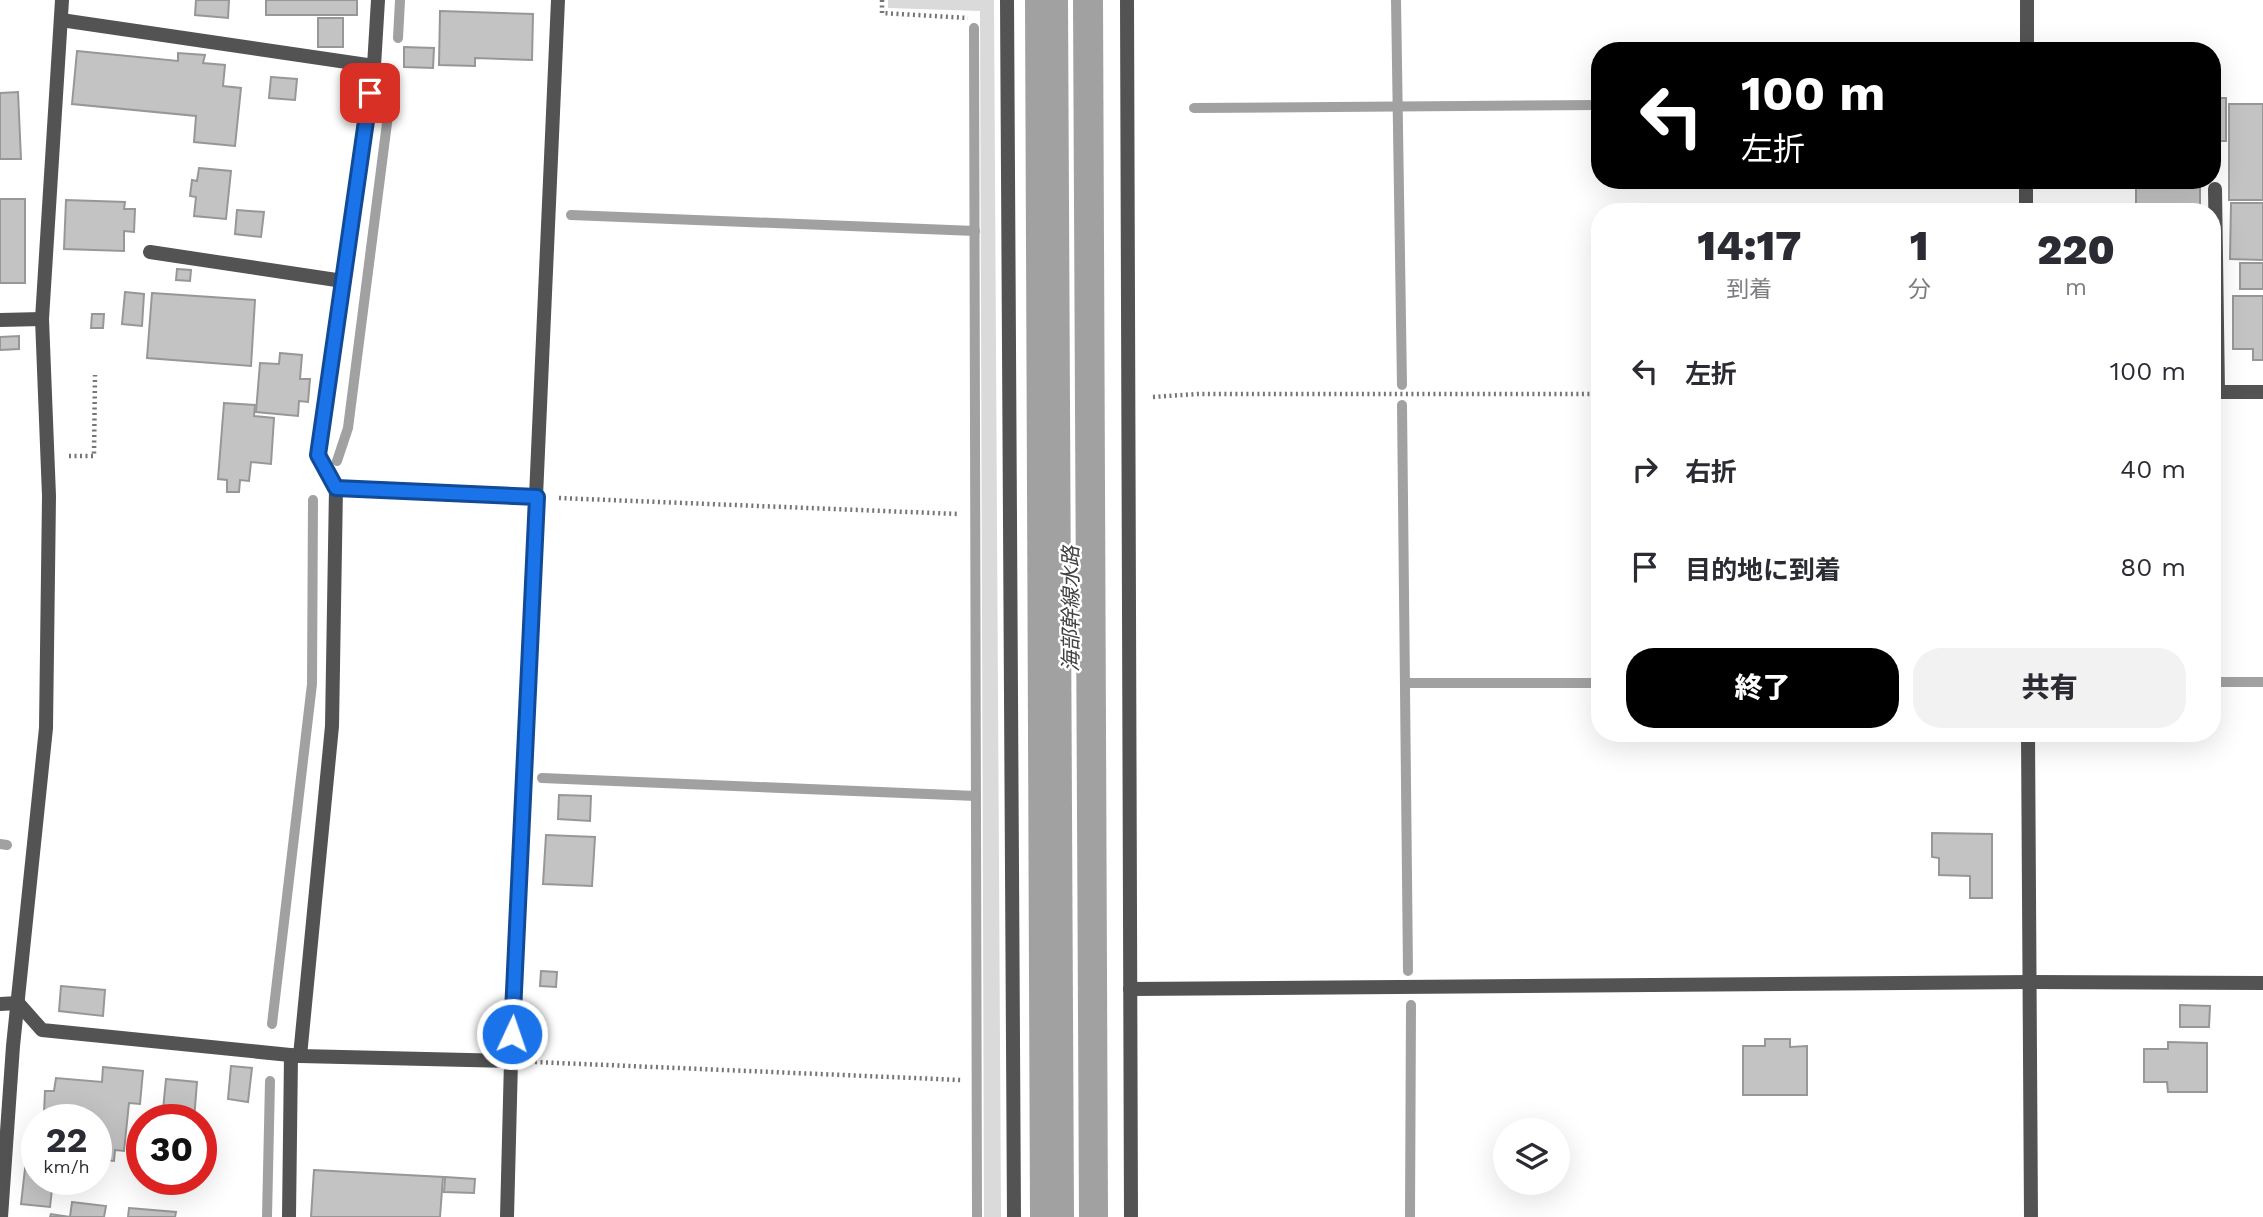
<!DOCTYPE html>
<html lang="ja">
<head>
<meta charset="utf-8">
<style>
	body { margin:0; font-family:"Work Sans","Noto Sans JP",sans-serif; background:#f2f2f3; color:#2b2b33; height:100vh; display:flex; flex-direction:column; font-size:26px; white-space:nowrap }
	* { box-sizing:border-box; margin:0 }
	p { font-size:23px; color:#7c7c81 }
	.icon { flex:none; width:38px; height:38px; fill:none; stroke:currentColor; stroke-width:2; stroke-linecap:round; stroke-linejoin:round }
	.map { position:relative; flex:1; overflow:hidden }
	.sheet { position:absolute; left:1591px; top:203px; width:630px; height:539px; display:flex; flex-direction:column; background:#fff; border-radius:28px; box-shadow:0 7px 28px #0002 }
	.sheet>* { flex:none }
	.top-card { position:absolute; left:1591px; top:42px; width:630px; height:147px; border-radius:28px; box-shadow:0 7px 28px #0002; background:#000; color:#fff; overflow:hidden }
	.buttons { position:absolute; left:1493px; top:1118px; display:grid; gap:14px }
	.buttons a { display:grid; place-items:center; width:77px; height:77px; border-radius:50%; background:#fff; box-shadow:0 7px 28px #0002; font-size:35px }
	.speed { position:absolute; left:21px; top:1104px; display:flex; gap:14px; font-size:35px; font-weight:700; text-align:center }
	.speed>* { display:grid; place-content:center; width:91px; height:91px; border-radius:50%; background:#fff; box-shadow:0 7px 28px #0002; line-height:1 }
	.speed small { font-size:18px; font-weight:400 }
	.speed .limit { border:10px solid #d22; background:#fff; color:#111 }
	.pin { position:absolute; display:grid; place-items:center; width:60px; height:60px; color:#fff; margin:-30px; border-radius:14px; box-shadow:0 4px 10px #0006 }
	.me { position:absolute; width:77px; margin:-38px; rotate:3deg; stroke-linejoin:round; filter:drop-shadow(0 0 5px #0008) }
	.turn { display:flex; align-items:center; gap:24px; height:147px; padding:0 35px; font-size:32px }
	.turn .icon { width:91px; height:91px; stroke-width:2.5 }
	.turn b { display:block; font-size:49px; line-height:60px }
	.eta { display:flex; justify-content:space-evenly; align-items:center; height:119px; text-align:center }
	.eta b { font-size:42px; font-weight:800; line-height:49px }
	.button { display:flex; gap:14px; margin-top:auto; padding:14px 35px }
	.button a { flex:1; height:80px; border-radius:28px; background:#000; color:#fff; font-size:28px; font-weight:800; line-height:80px; text-align:center }
	.button a+a { background:#f2f2f3; color:#2b2b33 }
	ul { padding:0; list-style:none }
	li { display:flex; align-items:center; gap:21px; height:98px; padding:0 35px }
	li div { flex:1 }
	li b { display:block; font-size:26px }
	li em { font-style:normal }
	.map>svg:first-child { display:block }
	.green { fill:#dadada }
	.water { fill:#a1a1a1 }
	.lines { fill:none; stroke-linecap:round; stroke-linejoin:round }
	.stream { stroke:#a1a1a1; stroke-width:10 }
	.building { fill:#c3c3c3; stroke:#979797; stroke-width:2 }
	.path { stroke:#757575; stroke-width:4.5; stroke-dasharray:2 3.5; stroke-linecap:butt }
	.service { stroke:#535353; stroke-width:14 }
	.minor { stroke:#535353; stroke-width:14 }
	.route-casing { stroke:#114b97; stroke-width:18 }
	.route { stroke:#1a73e8; stroke-width:12 }
	.labels { text-anchor:middle; stroke-width:5; stroke-linejoin:round; paint-order:stroke }
	.water-label { font-size:21px; font-style:italic; fill:#424242; stroke:#fff }
</style>
</head>
<body>
<div class="map">
<svg width="2263" height="1217" viewBox="0 0 2263 1217">
	<rect width="100%" height="100%" fill="#fff"/>
	<polygon class="green" points="888,0 994,0 1001,1217 984,1217 980,11 888,8"/>
	<g class="water">
		<polygon points="1025,0 1068,0 1074,1217 1030,1217"/>
		<polygon points="1073,0 1103,0 1108,1217 1079,1217"/>
	</g>
	<g class="lines">
		<g class="stream">
			<polyline points="1396,0 1402,385"/>
			<polyline points="974,28 977,1217"/>
			<polyline points="398,38 400,0"/>
			<polyline points="1194,108 1600,105"/>
			<polyline points="571,215 975,231"/>
			<polyline points="1402,405 1408,971"/>
			<polyline points="337,461 348,428 392,84"/>
			<polyline points="2212,682 2263,682"/>
			<polyline points="1407,683 1600,683"/>
			<polyline points="542,778 976,796"/>
			<polyline points="0,844 7,845"/>
			<polyline points="272,1024 312,684 313,500"/>
			<polyline points="267,1217 270,1081"/>
			<polyline points="1410,1217 1411,1005"/>
		</g>
	</g>
	<g class="building">
		<polygon points="196,0 229,0 228,18 195,15"/>
		<rect x="266" y="0" width="91" height="15"/>
		<polygon points="440,11 533,14 532,60 475,58 475,66 439,65"/>
		<rect x="318" y="18" width="25" height="29"/>
		<polygon points="404,47 434,48 433,68 404,67"/>
		<polygon points="77,51 178,61 178,53 205,55 203,63 225,65 223,86 241,88 235,146 194,142 196,116 72,104"/>
		<polygon points="271,77 297,79 295,100 269,98"/>
		<polygon points="18,92 21,159 0,159 0,93"/>
		<rect x="2212" y="98" width="14" height="43"/>
		<rect x="2229" y="104" width="34" height="96"/>
		<polygon points="199,168 231,171 226,219 194,216 196,197 190,196 192,180 197,181"/>
		<rect x="2066" y="180" width="60" height="5"/>
		<polygon points="2136,186 2200,187 2200,212 2136,212"/>
		<rect x="0" y="199" width="25" height="84"/>
		<polygon points="66,200 125,202 124,209 135,209 134,232 124,231 124,251 64,249"/>
		<polygon points="2231,203 2263,203 2263,260 2230,259"/>
		<polygon points="237,210 264,212 261,237 235,234"/>
		<rect x="2240" y="263" width="23" height="26"/>
		<polygon points="177,269 191,270 190,281 176,280"/>
		<polygon points="125,292 144,294 142,326 122,324"/>
		<polygon points="152,293 255,300 251,366 147,358"/>
		<polygon points="2233,296 2263,296 2263,360 2253,360 2253,349 2233,349"/>
		<polygon points="92,314 104,314 103,328 91,328"/>
		<polygon points="19,336 19,349 0,350 0,337"/>
		<polygon points="280,353 302,355 300,379 310,379 308,402 299,401 298,416 256,412 260,363 279,364"/>
		<polygon points="224,403 255,405 254,416 274,418 271,464 251,462 249,481 240,480 239,492 227,492 227,480 218,479"/>
		<polygon points="559,795 591,796 590,821 558,819"/>
		<polygon points="1932,833 1992,834 1992,898 1970,898 1970,876 1939,875 1939,858 1932,857"/>
		<polygon points="546,835 595,837 592,886 543,884"/>
		<polygon points="541,971 557,972 556,987 540,986"/>
		<polygon points="61,986 105,990 103,1016 59,1011"/>
		<polygon points="2180,1005 2210,1006 2209,1027 2180,1027"/>
		<polygon points="1765,1039 1790,1039 1790,1047 1807,1046 1807,1095 1743,1095 1743,1046 1765,1046"/>
		<polygon points="2168,1042 2207,1043 2207,1092 2168,1092 2167,1082 2144,1082 2144,1049 2168,1049"/>
		<polygon points="231,1066 252,1068 248,1102 228,1099"/>
		<polygon points="103,1067 143,1071 140,1104 129,1103 124,1151 115,1150 114,1161 96,1159 96,1120 52,1120 52,1114 44,1113 45,1091 54,1091 56,1078 102,1082"/>
		<polygon points="166,1079 197,1082 194,1120 162,1120"/>
		<polygon points="26,1160 37,1161 37,1180 53,1180 50,1207 21,1204"/>
		<polygon points="314,1170 443,1177 440,1217 311,1217"/>
		<polygon points="445,1177 475,1179 474,1193 444,1192"/>
		<polygon points="72,1202 106,1206 104,1217 50,1217 51,1214 70,1217"/>
		<polygon points="129,1208 176,1212 175,1217 128,1217"/>
	</g>
	<g class="lines">
		<g class="path">
			<polyline points="882,0 882,13 968,18"/>
			<polyline points="1153,397 1197,394 1600,394"/>
			<polyline points="69,456 94,456 95,375"/>
			<polyline points="559,498 959,514"/>
			<polyline points="535,1062 961,1080"/>
		</g>
		<g class="service">
			<polyline points="2215,189 2218,392"/>
			<polyline points="150,252 343,281"/>
		</g>
		<g class="minor">
			<polyline points="1007,0 1014,1217"/>
			<polyline points="1127,0 1131,1217"/>
			<polyline points="61,20 374,66"/>
			<polyline points="2027,51 2027,0"/>
			<polyline points="2026,212 2026,180"/>
			<polyline points="0,320 42,319"/>
			<polyline points="2212,392 2263,392"/>
			<polyline points="336,488 537,497"/>
			<polyline points="2028,733 2031,1217"/>
			<polyline points="1130,989 2030,982 2263,983"/>
			<polyline points="18,1003 42,1030 300,1056 511,1061"/>
			<polyline points="0,1004 18,1003"/>
			<polyline points="300,1056 332,726 336,488 319,455 374,66 378,0"/>
			<polyline points="1,1217 13,1046 46,728 49,496 42,319 62,0"/>
			<polyline points="289,1217 291,1055"/>
			<polyline points="507,1217 511,1061 558,0"/>
		</g>
	</g>
	<g class="lines">
		<g class="route-casing">
			<polyline id="route" points="370,93 318,455 336,488 537,497 512,1034"/>
		</g>
		<use href="#route" class="route"/>
	</g>
	<g class="labels">
		<g class="water-label">
			<text transform="translate(1071 609) rotate(-90)" y="7">海部幹線水路</text>
		</g>
	</g>
</svg>
<div class="buttons">
<a><svg class="icon" aria-label="layers" viewBox="0 0 24 24"><path d="M12 4l9 5-9 5-9-5zM3 14l9 5 9-5"/></svg></a>
</div>
<div class="speed"><div>22<small>km/h</small></div><div class="limit">30</div></div>
<div class="pin" style="left:370px;top:93px;background:#d93025"><svg class="icon" aria-label="arrive" viewBox="0 0 24 24"><path d="M6 21V4h12l-3 4 3 4H6"/></svg></div>
<svg class="me" style="left:512px;top:1034px" viewBox="-20 -20 40 40"><circle r="17" fill="#1a73e8" stroke="#fff" stroke-width="3"/><path d="M0-11L8 9 0 5-8 9z" fill="#fff"/></svg>
<div class="top-card">
<div class="turn"><svg class="icon" aria-label="left" viewBox="0 0 24 24"><path d="M17 20v-9H6M10 6l-5 5 5 5"/></svg><div><b>100 m</b>左折</div></div>
</div>
<section class="sheet">
<div class="eta">
<div><b>14:17</b><p>到着</p></div>
<div><b>1</b><p>分</p></div>
<div><b>220</b><p>m</p></div>
</div>
<ul>
<li><svg class="icon" aria-label="left" viewBox="0 0 24 24"><path d="M17 20v-9H6M10 6l-5 5 5 5"/></svg><div><b>左折</b></div><em>100 m</em></li>
<li><svg class="icon" aria-label="right" viewBox="0 0 24 24"><path d="M7 20v-9h11M14 6l5 5-5 5"/></svg><div><b>右折</b></div><em>40 m</em></li>
<li><svg class="icon" aria-label="arrive" viewBox="0 0 24 24"><path d="M6 21V4h12l-3 4 3 4H6"/></svg><div><b>目的地に到着</b></div><em>80 m</em></li>
</ul>
<div class="button"><a>終了</a><a>共有</a></div>
</section>
</div>
</body>
</html>
